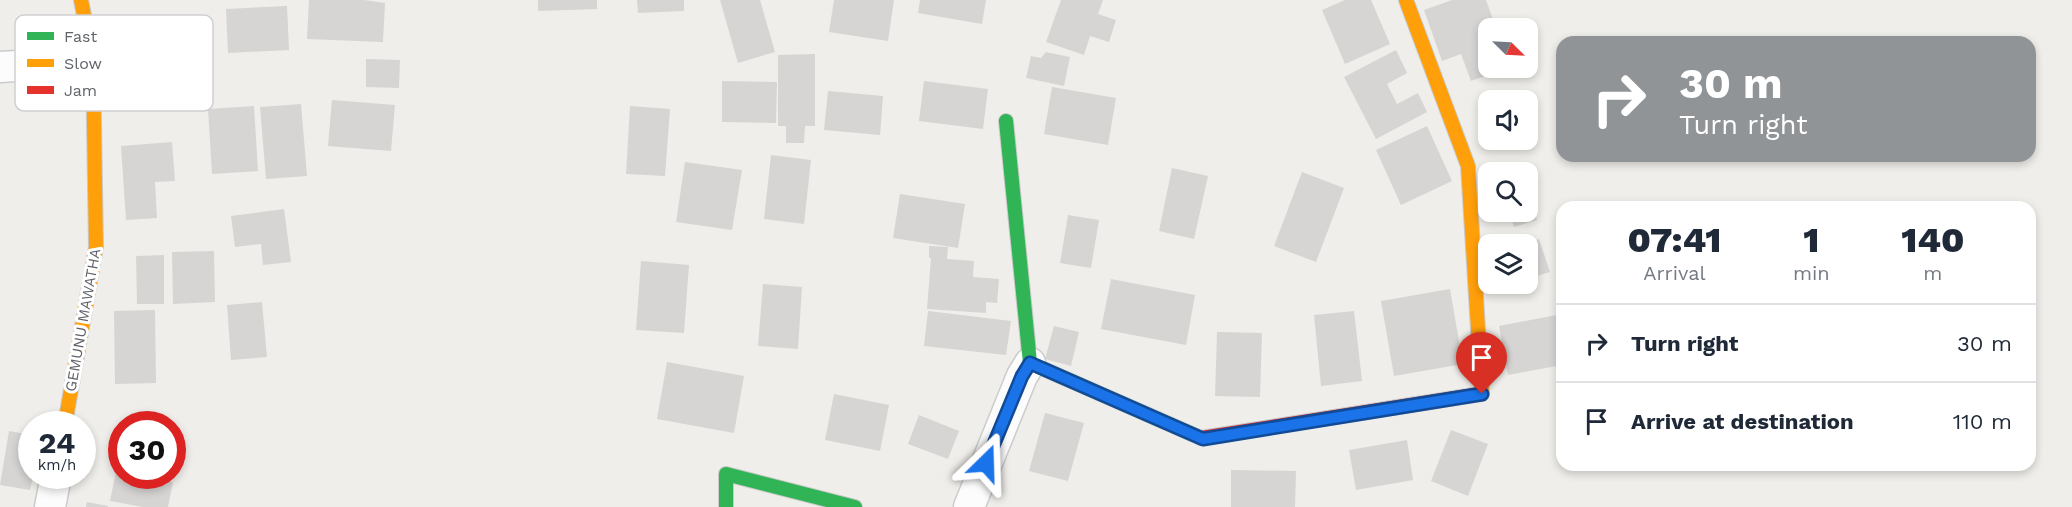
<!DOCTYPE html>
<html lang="en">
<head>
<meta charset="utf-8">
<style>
	body { margin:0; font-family:"Work Sans",sans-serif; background:#f2f2f3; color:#1f2937; height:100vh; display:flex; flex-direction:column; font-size:22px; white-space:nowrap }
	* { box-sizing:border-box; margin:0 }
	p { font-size:20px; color:#747a83 }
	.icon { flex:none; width:33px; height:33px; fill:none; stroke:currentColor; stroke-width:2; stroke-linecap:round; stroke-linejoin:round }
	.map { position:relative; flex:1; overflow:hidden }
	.sheet { position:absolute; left:1556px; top:201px; width:480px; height:270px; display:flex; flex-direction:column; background:#fff; border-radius:18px; box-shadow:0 3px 9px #0003 }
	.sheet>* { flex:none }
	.top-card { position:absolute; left:1556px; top:36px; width:480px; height:126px; border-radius:18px; box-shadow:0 3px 9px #0003; background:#919496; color:#fff; overflow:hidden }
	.needle { width:39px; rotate:114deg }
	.buttons { position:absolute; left:1478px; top:18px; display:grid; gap:12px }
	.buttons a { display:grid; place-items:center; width:60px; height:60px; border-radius:12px; background:#fff; box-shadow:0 3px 9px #0003; font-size:30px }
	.speed { position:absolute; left:18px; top:411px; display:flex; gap:12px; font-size:30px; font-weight:700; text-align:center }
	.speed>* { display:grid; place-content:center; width:78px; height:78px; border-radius:50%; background:#fff; box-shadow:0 3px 9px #0003; line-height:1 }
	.speed small { font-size:15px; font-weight:400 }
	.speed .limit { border:9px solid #d22; background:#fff; color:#111 }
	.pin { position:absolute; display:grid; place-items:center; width:51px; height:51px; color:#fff; margin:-62px -26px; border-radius:50% 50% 50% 0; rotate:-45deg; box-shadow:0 0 6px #0007 }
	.pin .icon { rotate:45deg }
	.me { position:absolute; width:66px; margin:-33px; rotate:22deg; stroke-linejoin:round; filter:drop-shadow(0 0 4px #0008) }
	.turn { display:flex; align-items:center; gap:21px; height:126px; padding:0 24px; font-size:27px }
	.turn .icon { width:78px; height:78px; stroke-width:2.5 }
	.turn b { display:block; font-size:42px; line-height:51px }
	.eta { display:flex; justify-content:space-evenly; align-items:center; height:102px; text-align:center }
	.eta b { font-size:36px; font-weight:800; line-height:42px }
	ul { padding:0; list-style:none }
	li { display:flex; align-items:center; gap:18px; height:78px; padding:0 24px; border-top:2px solid #e0e1e3 }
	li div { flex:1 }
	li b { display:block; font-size:22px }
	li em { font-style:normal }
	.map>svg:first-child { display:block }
	.building { fill:#d6d5d3 }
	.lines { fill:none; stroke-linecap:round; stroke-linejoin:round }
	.street-casing { stroke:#cbcccc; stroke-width:33 }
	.fast-casing { stroke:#cacacb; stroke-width:16 }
	.slow-casing { stroke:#cacacb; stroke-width:16 }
	.jam-casing { stroke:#cacacb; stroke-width:16 }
	.street { stroke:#fdfcfc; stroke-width:30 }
	.fast { stroke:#30b455; stroke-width:14 }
	.slow { stroke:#ff9f0a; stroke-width:14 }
	.jam { stroke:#e5322d; stroke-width:14 }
	.route-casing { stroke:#114b97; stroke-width:15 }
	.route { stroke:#1a73e8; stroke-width:10 }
	.labels { text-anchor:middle; stroke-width:6; stroke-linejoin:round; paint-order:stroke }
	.street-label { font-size:15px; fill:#5f6368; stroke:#fff }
	.key { fill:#fff; stroke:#cfd0d2; stroke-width:1.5 }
	.key-label { font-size:16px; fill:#5f6368 }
</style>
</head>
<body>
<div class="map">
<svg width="2072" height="507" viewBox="0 0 2072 507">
	<rect width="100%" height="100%" fill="#efeeea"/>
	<g class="building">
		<polygon points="309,0 364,0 385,3 383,42 307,39"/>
		<polygon points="538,0 597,0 597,9 538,11"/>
		<polygon points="637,0 684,0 684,11 638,13"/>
		<polygon points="720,0 760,0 775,52 738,63"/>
		<polygon points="834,0 894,0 888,41 829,32"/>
		<polygon points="920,0 986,0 982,24 918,13"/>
		<polygon points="1061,0 1103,0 1098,14 1116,20 1109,42 1090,36 1084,55 1046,42"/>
		<polygon points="1345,0 1371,0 1390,44 1345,64 1322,10"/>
		<polygon points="1452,0 1486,0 1496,28 1488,28 1488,68 1508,68 1471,81 1461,54 1442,61 1424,10"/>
		<polygon points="287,6 289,50 228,53 226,9"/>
		<polygon points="1396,50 1407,73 1387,84 1397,104 1418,93 1427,112 1376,139 1344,77"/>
		<polygon points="1046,52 1070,57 1064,86 1026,78 1031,56 1041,58"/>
		<polygon points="815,54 815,126 805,126 804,143 786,143 786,126 778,126 778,55"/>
		<polygon points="366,59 400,60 399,88 366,87"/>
		<polygon points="722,81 777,82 776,123 722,122"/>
		<polygon points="924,81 988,89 983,129 919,121"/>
		<polygon points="1052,87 1116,98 1108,145 1044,134"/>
		<polygon points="828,91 883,96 880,135 824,130"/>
		<polygon points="332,100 395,105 391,151 328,146"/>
		<polygon points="301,104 307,176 266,179 260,107"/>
		<polygon points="254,106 258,171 212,174 208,109"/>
		<polygon points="630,106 670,109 665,176 626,174"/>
		<polygon points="1427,126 1452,181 1401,205 1376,150"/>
		<polygon points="172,142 175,181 155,182 157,218 126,220 121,146"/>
		<polygon points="771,155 811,160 804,224 764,219"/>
		<polygon points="685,162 742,170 732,230 676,222"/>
		<polygon points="1520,163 1523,172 1497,172 1496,171"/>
		<polygon points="1172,168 1208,176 1194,239 1159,231"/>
		<polygon points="1302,172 1344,188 1316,262 1274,246"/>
		<polygon points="1527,187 1537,220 1514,227 1509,212 1527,212"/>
		<polygon points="900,194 965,204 958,248 893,238"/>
		<polygon points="284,209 291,262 263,265 261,244 235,247 231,216"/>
		<polygon points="1068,215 1099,220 1091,268 1060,263"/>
		<polygon points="1539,239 1550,272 1527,279 1527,243"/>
		<polygon points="929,246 948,247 947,259 974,261 973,277 999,279 997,303 986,302 986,313 927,309 931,258 929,258"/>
		<polygon points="214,251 215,302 173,304 172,252"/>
		<polygon points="164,255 164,304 137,304 136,256"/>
		<polygon points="641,261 689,265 684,333 636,330"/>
		<polygon points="1111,279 1195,295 1186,345 1101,329"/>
		<polygon points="763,284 802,287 798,349 758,346"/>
		<polygon points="1491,284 1514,284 1493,291"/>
		<polygon points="1450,289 1463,364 1394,376 1381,301"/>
		<polygon points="262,302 267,357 231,360 227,305"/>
		<polygon points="155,310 156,383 115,384 114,311"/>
		<polygon points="928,311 1011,321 1006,355 924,346"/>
		<polygon points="1354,311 1362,381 1321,386 1314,315"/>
		<polygon points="1562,314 1562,365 1508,375 1499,326"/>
		<polygon points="1054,326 1079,332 1071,366 1045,359"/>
		<polygon points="1217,332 1262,333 1260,397 1215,396"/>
		<polygon points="667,362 744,376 734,433 657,419"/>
		<polygon points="834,394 889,405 880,451 825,440"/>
		<polygon points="1045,413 1084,423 1068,481 1029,471"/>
		<polygon points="919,415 959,431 948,459 908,444"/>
		<polygon points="1451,430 1488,444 1468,496 1431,481"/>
		<polygon points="9,431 32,435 33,476 30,490 0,485"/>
		<polygon points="172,438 178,439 174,461 172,461"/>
		<polygon points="1407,440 1413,480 1356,490 1349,450"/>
		<polygon points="1231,470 1296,471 1295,507 1231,507"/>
		<polygon points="116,471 122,472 122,476 140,476 173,482 168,507 143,507 110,501"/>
		<polygon points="87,502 108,506 108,507 86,507"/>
	</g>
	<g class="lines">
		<g class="street-casing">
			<g id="street">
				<polyline points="0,67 93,61"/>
				<polyline points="50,507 56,476"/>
				<polyline points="969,507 1022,376 1030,363"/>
			</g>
		</g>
		<g class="fast-casing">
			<g id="fast">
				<polyline points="1006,121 1030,363 1201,438"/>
				<polyline points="726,507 726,474 855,507"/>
			</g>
		</g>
		<g class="slow-casing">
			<g id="slow">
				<polyline points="1406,0 1468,166 1482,394 1474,395"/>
				<polyline points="65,424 96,247 93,61 81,0"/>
			</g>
		</g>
		<g class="jam-casing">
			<polyline id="jam" points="1201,438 1474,395"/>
		</g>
		<use href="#street" class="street"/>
		<use href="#fast" class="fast"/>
		<use href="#slow" class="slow"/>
		<use href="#jam" class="jam"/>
	</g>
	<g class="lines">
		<g class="route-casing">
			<polyline id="route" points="986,463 1022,376 1030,363 1203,439 1482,394"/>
		</g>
		<use href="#route" class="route"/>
	</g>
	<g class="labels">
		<g class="street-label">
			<text transform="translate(83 320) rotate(-80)" y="5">GEMUNU MAWATHA</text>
		</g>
	</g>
	<rect x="15" y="15" width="198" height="96" rx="9" class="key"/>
	<rect x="27" y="32" width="27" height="8" fill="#30b455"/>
	<rect x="27" y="59" width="27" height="8" fill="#ff9f0a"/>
	<rect x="27" y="86" width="27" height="8" fill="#e5322d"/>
	<g class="key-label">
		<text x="64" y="42">Fast</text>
		<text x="64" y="69">Slow</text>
		<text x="64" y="96">Jam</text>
	</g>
</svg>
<div class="buttons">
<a><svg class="needle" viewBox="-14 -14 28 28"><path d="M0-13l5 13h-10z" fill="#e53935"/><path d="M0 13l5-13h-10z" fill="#747a83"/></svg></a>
<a><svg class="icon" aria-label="sound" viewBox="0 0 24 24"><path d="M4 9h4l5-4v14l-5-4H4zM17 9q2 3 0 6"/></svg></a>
<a><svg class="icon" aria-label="search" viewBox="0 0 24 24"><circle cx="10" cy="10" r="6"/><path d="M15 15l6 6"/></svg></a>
<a><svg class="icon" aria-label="layers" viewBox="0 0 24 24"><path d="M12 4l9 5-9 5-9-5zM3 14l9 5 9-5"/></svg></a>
</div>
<div class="speed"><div>24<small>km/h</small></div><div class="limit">30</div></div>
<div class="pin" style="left:1482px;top:394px;background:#d93025"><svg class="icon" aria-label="arrive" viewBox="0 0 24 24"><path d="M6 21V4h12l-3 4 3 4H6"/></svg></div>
<svg class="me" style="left:986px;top:463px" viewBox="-20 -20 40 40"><path d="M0-17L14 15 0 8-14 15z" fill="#1a73e8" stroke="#fff" stroke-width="4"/></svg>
<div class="top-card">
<div class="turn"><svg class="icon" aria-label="right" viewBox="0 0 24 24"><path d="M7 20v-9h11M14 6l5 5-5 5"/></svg><div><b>30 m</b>Turn right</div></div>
</div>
<section class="sheet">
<div class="eta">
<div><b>07:41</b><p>Arrival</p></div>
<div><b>1</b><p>min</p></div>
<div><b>140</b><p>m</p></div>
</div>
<ul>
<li><svg class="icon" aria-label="right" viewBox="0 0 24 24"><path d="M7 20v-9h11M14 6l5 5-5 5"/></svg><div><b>Turn right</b></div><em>30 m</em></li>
<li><svg class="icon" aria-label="arrive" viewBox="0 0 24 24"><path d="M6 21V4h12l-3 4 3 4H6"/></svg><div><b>Arrive at destination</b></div><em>110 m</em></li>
</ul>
</section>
</div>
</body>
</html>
